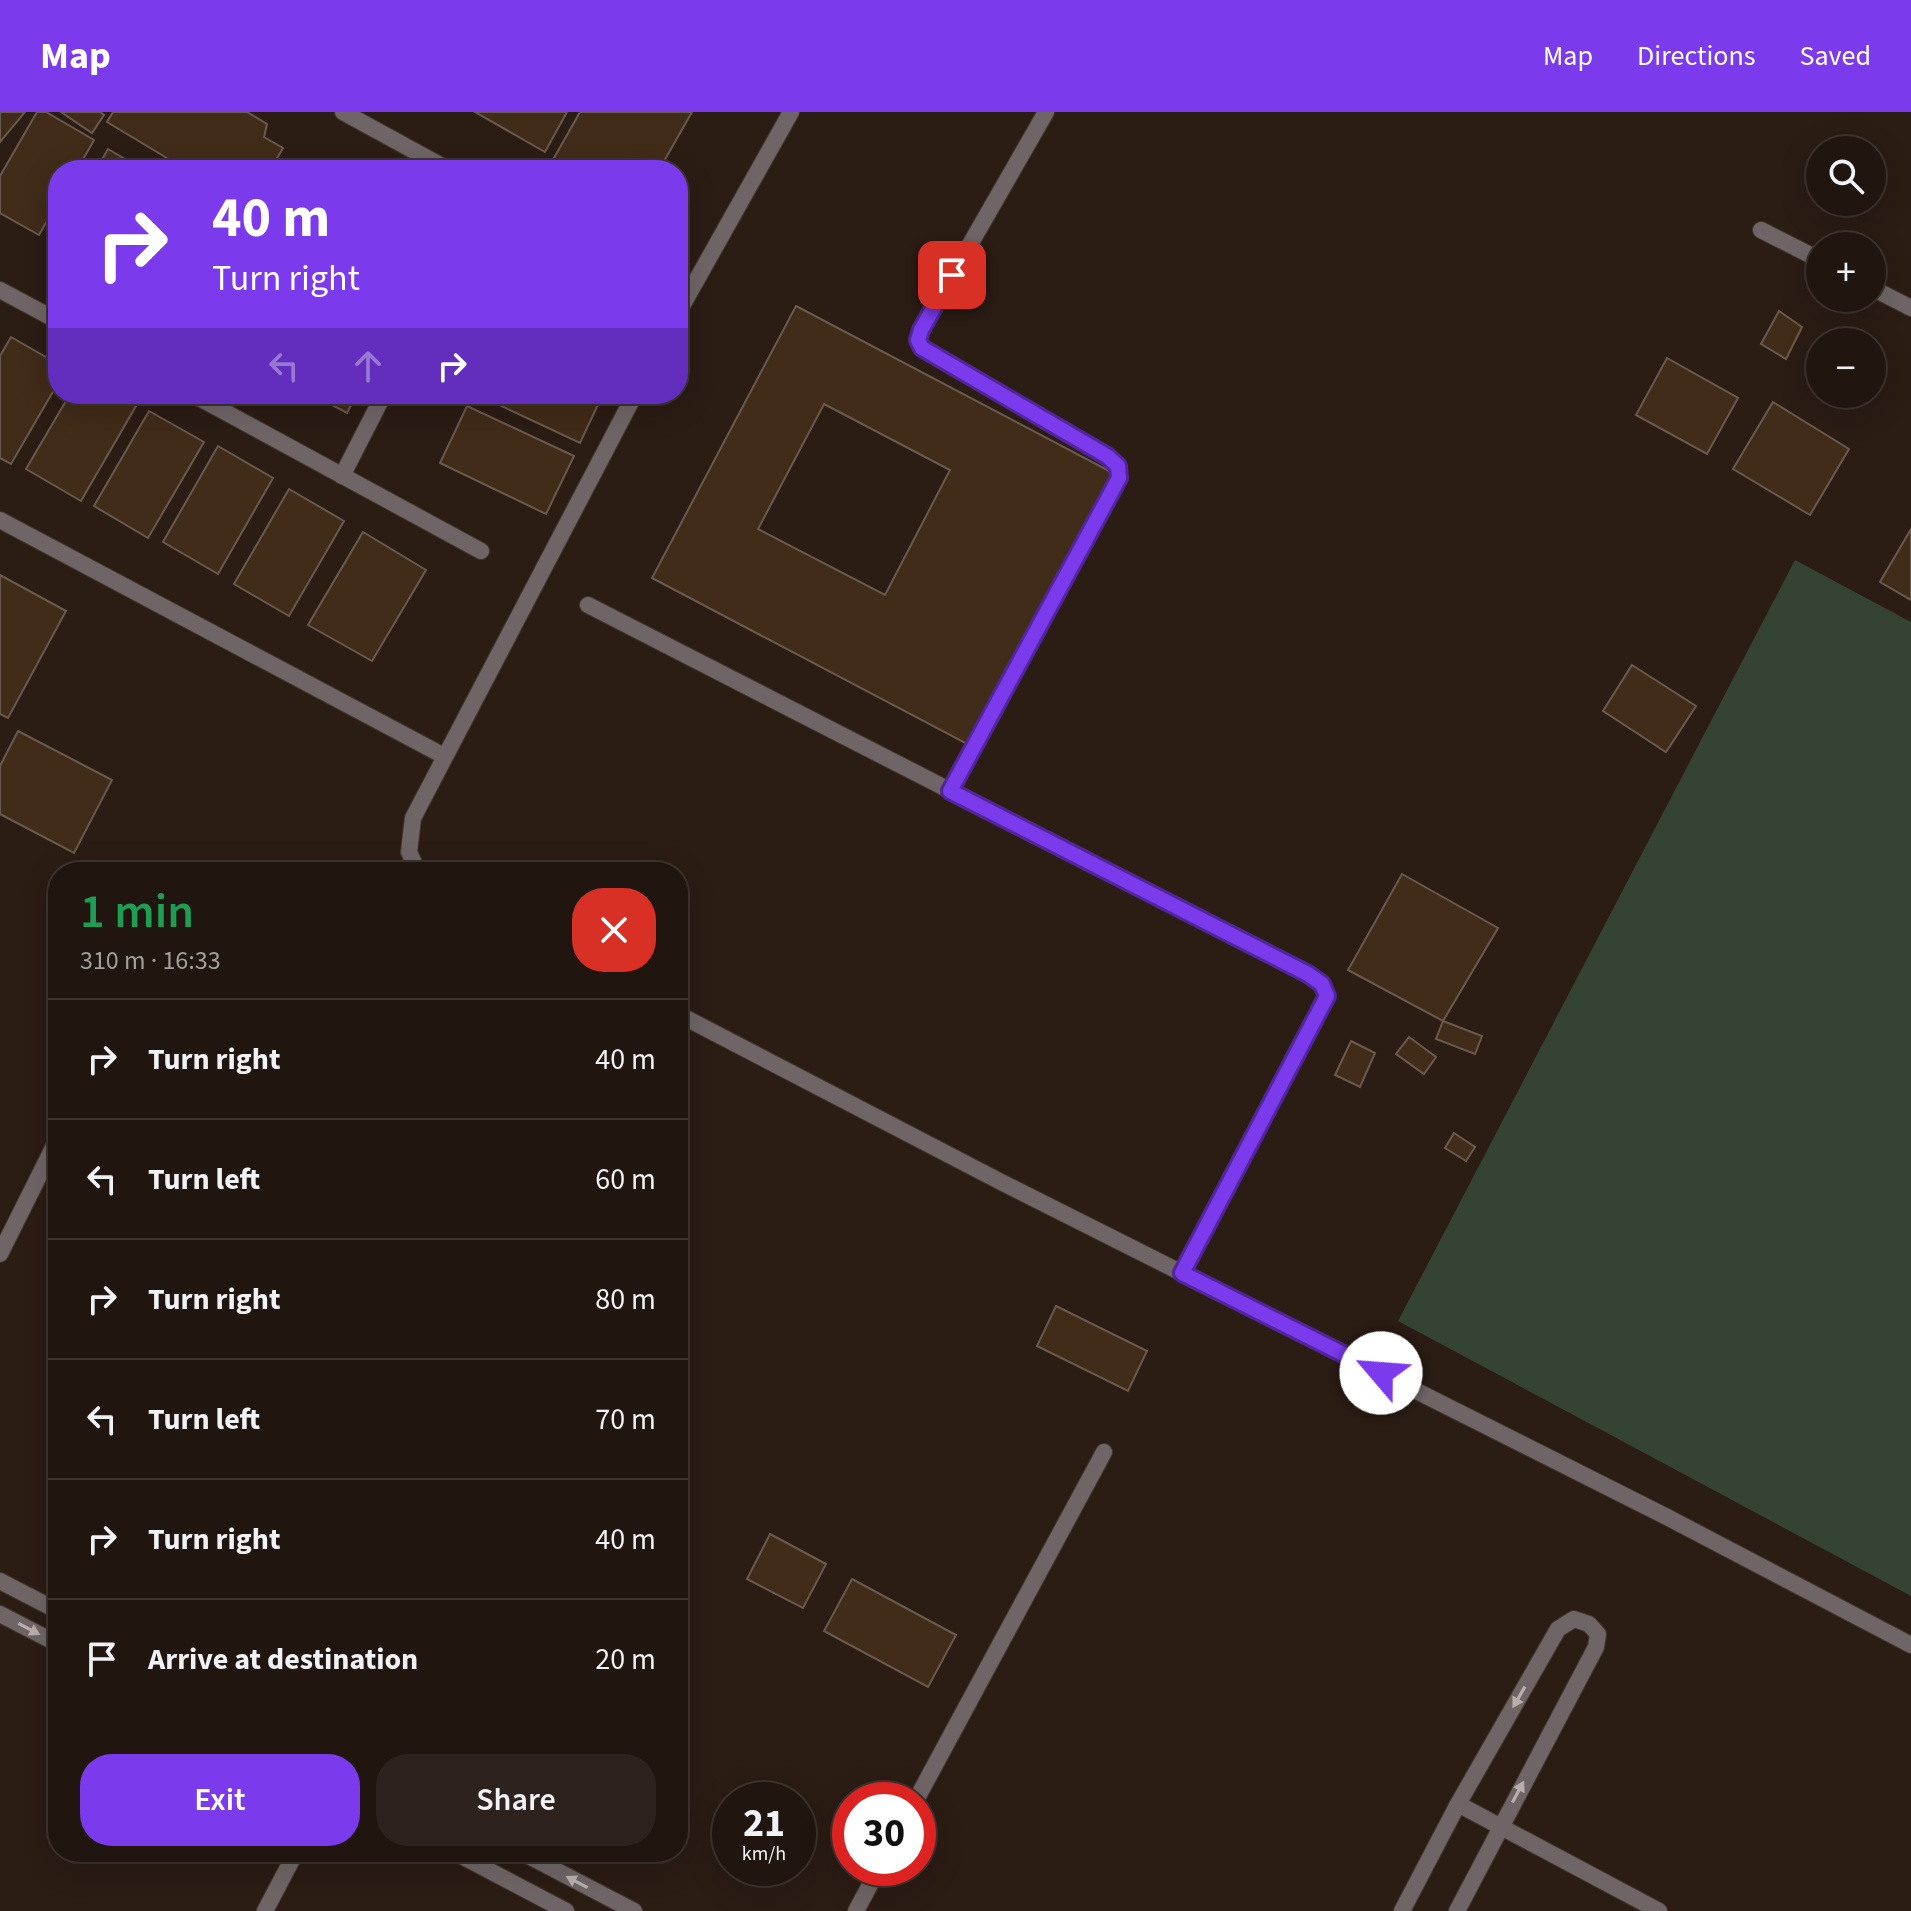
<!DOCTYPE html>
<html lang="en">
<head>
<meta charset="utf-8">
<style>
	body { margin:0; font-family:"Source Sans 3",sans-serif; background:#2d221d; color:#f1f3f6; height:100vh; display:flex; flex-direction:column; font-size:30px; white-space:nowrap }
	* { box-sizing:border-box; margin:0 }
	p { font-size:26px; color:#a29f9e }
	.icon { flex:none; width:44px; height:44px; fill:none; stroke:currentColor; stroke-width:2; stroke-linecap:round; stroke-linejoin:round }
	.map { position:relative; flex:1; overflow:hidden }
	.drawer { position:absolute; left:48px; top:750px; width:640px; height:1000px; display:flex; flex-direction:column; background:#20150f; border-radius:32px; box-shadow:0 8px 32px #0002,0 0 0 2px #3d342f }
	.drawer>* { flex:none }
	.top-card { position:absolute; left:48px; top:48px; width:640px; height:244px; border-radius:32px; box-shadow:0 8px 32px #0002,0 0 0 2px #3d342f; background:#7c3aed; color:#fff; overflow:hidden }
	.controls { position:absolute; left:1806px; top:24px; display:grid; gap:16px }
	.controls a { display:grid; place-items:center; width:80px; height:80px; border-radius:50%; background:#20150f; box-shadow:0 8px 32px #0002,0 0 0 2px #3d342f; font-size:40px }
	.speed { position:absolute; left:712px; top:1670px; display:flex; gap:16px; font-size:40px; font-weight:700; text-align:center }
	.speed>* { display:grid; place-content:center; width:104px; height:104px; border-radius:50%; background:#20150f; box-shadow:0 8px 32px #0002,0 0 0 2px #3d342f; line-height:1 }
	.speed small { font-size:20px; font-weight:400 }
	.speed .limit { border:12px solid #d22; background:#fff; color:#111 }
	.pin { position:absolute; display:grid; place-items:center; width:68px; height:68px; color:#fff; margin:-34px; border-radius:16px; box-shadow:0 4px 12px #0006 }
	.me { position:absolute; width:88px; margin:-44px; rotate:297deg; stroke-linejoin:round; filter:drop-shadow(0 0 6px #0008) }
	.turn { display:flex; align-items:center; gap:28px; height:168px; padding:0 32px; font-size:36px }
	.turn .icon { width:104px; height:104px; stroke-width:2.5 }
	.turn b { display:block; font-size:56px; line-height:68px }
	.lanes { display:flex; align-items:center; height:76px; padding:0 32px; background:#0003; justify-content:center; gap:40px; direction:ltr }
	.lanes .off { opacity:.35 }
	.round { display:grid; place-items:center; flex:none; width:84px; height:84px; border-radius:32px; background:#2d221d }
	.headline { display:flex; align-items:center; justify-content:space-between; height:136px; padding:0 32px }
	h1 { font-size:48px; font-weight:600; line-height:60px; color:#1e9e55 }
	.action { display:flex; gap:16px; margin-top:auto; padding:16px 32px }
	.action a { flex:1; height:92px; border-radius:32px; background:#7c3aed; color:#fff; font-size:32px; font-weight:600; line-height:92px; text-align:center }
	.action a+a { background:#2d221d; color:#f1f3f6 }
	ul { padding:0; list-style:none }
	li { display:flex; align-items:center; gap:24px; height:120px; padding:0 32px; border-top:2px solid #3d342f }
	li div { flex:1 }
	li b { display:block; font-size:30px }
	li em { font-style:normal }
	header { display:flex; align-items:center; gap:48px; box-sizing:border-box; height:112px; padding:0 40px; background:#7c3aed; color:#fff }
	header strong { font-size:38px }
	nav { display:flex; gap:44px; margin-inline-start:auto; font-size:28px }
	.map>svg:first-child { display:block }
	.green { fill:#344332 }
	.building { fill:#412b19; stroke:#6a5a4e; stroke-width:2; fill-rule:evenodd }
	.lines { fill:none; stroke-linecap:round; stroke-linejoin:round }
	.service-casing { stroke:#463830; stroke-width:18 }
	.minor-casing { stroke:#463830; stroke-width:18 }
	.service { stroke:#6f6566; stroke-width:16 }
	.minor { stroke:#6f6566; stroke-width:16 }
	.oneway { fill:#baafac }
	.route-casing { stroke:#51269a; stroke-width:20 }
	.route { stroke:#7c3aed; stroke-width:14 }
</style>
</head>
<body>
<header>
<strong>Map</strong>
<nav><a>Map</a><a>Directions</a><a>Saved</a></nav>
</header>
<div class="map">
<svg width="1911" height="1799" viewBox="0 0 1911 1799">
	<rect width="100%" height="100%" fill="#2b1c14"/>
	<polygon class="green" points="1795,448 1911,510 1911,1484 1398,1209"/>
	<g class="building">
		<polygon points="0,0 25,0 0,30"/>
		<polygon points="37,0 46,0 94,28 77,58 58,58 58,90 39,123 0,101 0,64"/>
		<polygon points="61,0 100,0 104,3 92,21"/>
		<polygon points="113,0 247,0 267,12 264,25 283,36 270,58 187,58 107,10"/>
		<polygon points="475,0 567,0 545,40"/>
		<polygon points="580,0 692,0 659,58 575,58 554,46"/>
		<polygon points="108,37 144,58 96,58"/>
		<path d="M796,194l317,167 -144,272 -317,-167zM824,292l126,66 -65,125 -127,-66z"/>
		<polygon points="1779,199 1802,215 1786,247 1761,232"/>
		<polygon points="11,225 58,252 58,271 11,352 0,346 0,244"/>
		<polygon points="1667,246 1738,286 1707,342 1636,303"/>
		<polygon points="70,282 116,282 136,294 81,389 26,357"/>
		<polygon points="311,282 357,282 347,301"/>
		<polygon points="476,282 603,282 580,331"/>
		<polygon points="1773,290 1849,337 1810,403 1733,357"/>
		<polygon points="467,294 574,344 546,402 440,351"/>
		<polygon points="149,299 204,330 148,426 94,394"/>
		<polygon points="218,334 273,366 218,462 163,430"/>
		<polygon points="289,377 344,409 289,504 234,472"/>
		<polygon points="1911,417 1911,488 1880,470"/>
		<polygon points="363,420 426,458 372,549 308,513"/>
		<polygon points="0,463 66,499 8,606 0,602"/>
		<polygon points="1632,553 1696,594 1666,640 1603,599"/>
		<polygon points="18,619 112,668 74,741 0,702 0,654"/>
		<polygon points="1402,762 1498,816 1443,909 1348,858"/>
		<polygon points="1443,909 1482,924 1475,942 1436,927"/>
		<polygon points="1409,925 1436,945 1424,962 1396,942"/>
		<polygon points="1351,929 1375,941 1360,975 1335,963"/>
		<polygon points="1454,1021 1475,1035 1466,1049 1445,1036"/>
		<polygon points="1056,1194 1147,1239 1128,1279 1037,1234"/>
		<polygon points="770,1422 826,1452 803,1496 747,1467"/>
		<polygon points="852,1467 956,1523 928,1575 824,1519"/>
	</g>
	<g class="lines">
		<g class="service-casing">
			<g id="service">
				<polyline points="588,493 1308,862 1322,872 1327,884 1182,1161"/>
				<polyline points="950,679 1119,366 1118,354 1107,344 922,236 918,228 921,218 1046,0"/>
			</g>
		</g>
		<g class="minor-casing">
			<g id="minor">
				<polyline points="343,0 449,58"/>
				<polyline points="1761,118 1820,148"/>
				<polyline points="1872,176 1911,196"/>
				<polyline points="0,178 58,209"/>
				<polyline points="678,201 791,0"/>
				<polyline points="192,282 481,439"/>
				<polyline points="342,364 384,282"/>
				<polyline points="0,408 444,644"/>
				<polyline points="418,760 409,740 413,706 635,282"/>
				<polyline points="678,902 1003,1071 1667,1405 1911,1533"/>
				<polyline points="0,1142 58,1026"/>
				<polyline points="0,1469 58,1499"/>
				<polyline points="0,1502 58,1532"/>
				<polyline points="916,1688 1104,1340"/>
				<polyline points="1458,1692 1659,1799"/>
				<polyline points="454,1740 566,1799"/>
				<polyline points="521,1740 634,1799"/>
				<polyline points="265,1799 296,1740"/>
				<polyline points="856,1799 879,1756"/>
				<polyline points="1402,1799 1458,1692 1558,1517 1574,1507 1589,1512 1598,1522 1596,1535 1457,1799"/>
			</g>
		</g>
		<use href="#service" class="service"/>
		<use href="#minor" class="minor"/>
	</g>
	<defs><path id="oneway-solid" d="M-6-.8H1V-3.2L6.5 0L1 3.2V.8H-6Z" transform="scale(2)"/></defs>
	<g class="oneway">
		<use href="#oneway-solid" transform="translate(29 1517) rotate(28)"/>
		<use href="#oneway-solid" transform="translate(1519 1585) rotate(120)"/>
		<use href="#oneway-solid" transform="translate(1518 1680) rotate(-62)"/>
		<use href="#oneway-solid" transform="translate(577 1770) rotate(-152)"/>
	</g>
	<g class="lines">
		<g class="route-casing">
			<polyline id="route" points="952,163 921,218 918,228 922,236 1107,344 1118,354 1119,366 950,679 1308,862 1322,872 1327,884 1182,1161 1381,1261"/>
		</g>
		<use href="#route" class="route"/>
	</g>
</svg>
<div class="controls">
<a><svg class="icon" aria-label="search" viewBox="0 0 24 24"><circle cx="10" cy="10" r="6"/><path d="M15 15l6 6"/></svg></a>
<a>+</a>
<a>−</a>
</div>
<div class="speed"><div>21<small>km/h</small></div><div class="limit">30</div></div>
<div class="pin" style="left:952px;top:163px;background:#d93025"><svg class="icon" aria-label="arrive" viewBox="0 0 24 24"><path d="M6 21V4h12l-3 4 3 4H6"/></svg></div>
<svg class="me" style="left:1381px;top:1261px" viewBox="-20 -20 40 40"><circle r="19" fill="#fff"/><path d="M0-13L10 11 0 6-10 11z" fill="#7c3aed"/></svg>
<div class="top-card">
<div class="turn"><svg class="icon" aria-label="right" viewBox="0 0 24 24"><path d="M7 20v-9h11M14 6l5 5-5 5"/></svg><div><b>40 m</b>Turn right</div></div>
<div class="lanes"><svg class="icon off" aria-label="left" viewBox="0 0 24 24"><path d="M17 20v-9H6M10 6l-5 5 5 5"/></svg><svg class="icon off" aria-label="ahead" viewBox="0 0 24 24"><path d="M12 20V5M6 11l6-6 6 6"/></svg><svg class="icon" aria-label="right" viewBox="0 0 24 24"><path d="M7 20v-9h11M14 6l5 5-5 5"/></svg></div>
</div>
<section class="drawer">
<div class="headline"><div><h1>1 min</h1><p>310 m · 16:33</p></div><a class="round" style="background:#d93025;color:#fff"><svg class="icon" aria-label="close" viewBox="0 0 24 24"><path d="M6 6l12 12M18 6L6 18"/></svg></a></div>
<ul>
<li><svg class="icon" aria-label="right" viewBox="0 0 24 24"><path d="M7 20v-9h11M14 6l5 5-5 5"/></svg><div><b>Turn right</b></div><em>40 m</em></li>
<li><svg class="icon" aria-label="left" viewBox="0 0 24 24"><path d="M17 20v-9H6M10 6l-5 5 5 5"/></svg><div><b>Turn left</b></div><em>60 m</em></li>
<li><svg class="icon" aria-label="right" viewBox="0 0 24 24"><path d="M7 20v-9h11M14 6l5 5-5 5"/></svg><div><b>Turn right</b></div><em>80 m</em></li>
<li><svg class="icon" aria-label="left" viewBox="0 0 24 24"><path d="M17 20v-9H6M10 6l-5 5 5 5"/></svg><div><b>Turn left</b></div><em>70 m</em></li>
<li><svg class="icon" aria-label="right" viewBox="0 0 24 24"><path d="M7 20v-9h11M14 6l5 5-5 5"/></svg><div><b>Turn right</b></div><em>40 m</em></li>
<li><svg class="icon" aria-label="arrive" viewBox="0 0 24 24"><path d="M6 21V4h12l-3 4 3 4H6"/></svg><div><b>Arrive at destination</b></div><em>20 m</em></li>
</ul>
<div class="action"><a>Exit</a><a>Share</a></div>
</section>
</div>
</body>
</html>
